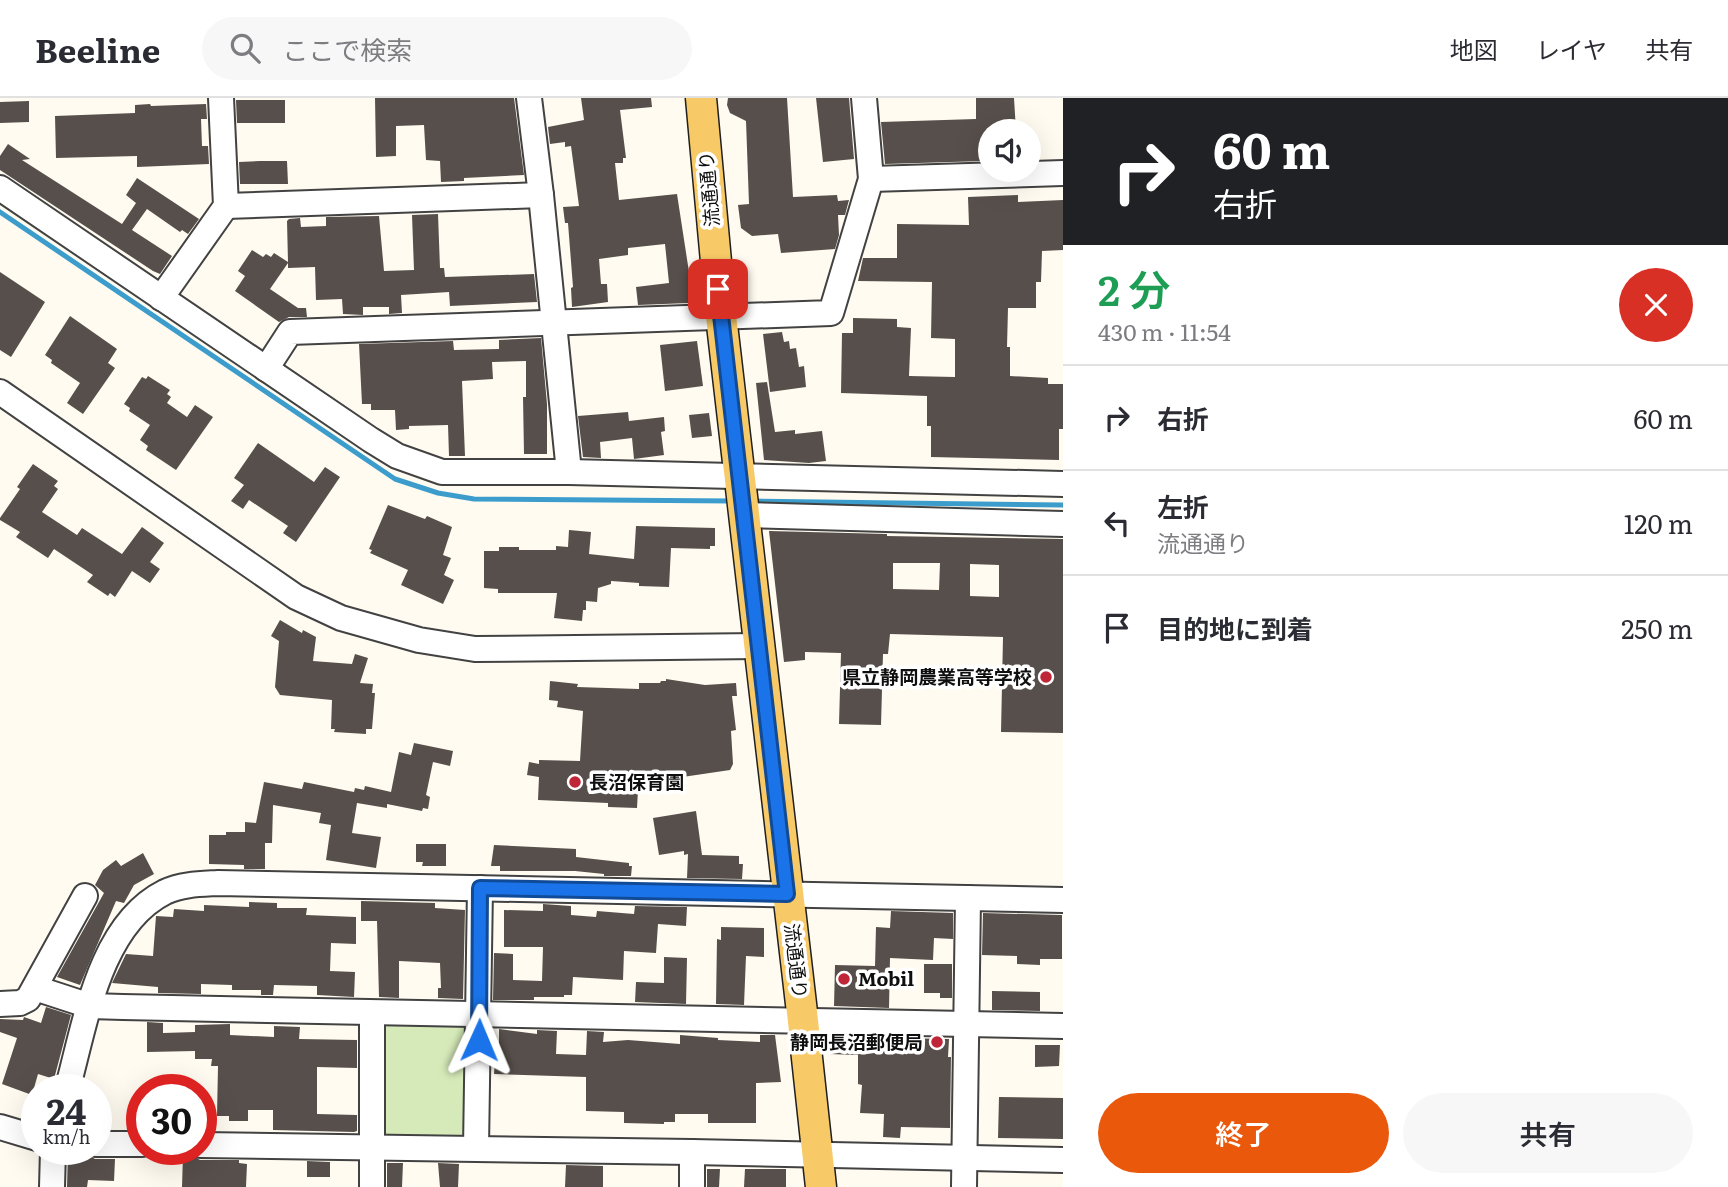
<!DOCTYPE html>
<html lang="ja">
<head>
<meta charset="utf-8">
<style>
	body { margin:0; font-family:Literata,"Noto Sans JP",serif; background:#f7f7f7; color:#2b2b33; height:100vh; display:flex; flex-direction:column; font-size:26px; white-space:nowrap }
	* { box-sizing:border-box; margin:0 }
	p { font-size:23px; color:#7c7c81 }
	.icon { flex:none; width:38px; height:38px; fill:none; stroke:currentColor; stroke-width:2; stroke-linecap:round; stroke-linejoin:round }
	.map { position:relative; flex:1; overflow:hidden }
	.panel { display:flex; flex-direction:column; background:#fff; width:665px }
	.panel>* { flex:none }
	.top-card { background:#202124; color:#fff; overflow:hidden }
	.controls { position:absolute; left:978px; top:21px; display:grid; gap:14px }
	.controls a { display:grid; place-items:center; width:63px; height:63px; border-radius:50%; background:#fff; box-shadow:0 7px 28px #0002; font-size:35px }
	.speed { position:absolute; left:21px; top:976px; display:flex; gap:14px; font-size:35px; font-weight:700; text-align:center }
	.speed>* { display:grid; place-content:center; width:91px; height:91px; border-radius:50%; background:#fff; box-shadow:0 7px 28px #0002; line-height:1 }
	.speed small { font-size:18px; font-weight:400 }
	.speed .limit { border:10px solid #d22; background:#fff; color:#111 }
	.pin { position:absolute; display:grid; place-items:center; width:60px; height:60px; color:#fff; margin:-30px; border-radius:14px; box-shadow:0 4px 10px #0006 }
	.me { position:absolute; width:77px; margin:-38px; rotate:1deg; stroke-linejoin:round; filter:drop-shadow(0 0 5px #0008) }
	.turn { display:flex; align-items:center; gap:24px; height:147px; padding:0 35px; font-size:32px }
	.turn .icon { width:91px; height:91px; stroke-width:2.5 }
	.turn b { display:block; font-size:49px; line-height:60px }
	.round { display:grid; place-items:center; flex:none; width:74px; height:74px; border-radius:37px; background:#f7f7f7 }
	.headline { display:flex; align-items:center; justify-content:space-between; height:119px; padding:0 35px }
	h1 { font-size:42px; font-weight:600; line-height:52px; color:#1e9e55 }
	.action { display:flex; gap:14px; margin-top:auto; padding:14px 35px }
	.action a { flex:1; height:80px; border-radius:42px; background:#ea580c; color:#fff; font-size:28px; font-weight:600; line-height:80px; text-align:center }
	.action a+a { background:#f7f7f7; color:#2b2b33 }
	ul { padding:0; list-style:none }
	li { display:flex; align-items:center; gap:21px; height:105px; padding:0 35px; border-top:2px solid #e1e1e2 }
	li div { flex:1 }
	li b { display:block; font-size:26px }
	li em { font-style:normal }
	header { display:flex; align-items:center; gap:42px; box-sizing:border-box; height:98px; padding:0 35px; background:#fff; border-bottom:2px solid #e1e1e2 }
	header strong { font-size:33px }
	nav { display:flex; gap:38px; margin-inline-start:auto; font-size:24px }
	.search { width:490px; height:63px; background:#f7f7f7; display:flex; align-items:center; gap:18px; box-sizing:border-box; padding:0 24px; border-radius:38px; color:#7c7c81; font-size:26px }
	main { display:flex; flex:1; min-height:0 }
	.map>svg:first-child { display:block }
	.green { fill:#d6eab9 }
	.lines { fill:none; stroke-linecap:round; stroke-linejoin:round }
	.stream { stroke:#3c9dcd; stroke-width:5 }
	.building { fill:#574f4b; fill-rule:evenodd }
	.minor-casing { stroke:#424242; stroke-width:28 }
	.major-casing { stroke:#202020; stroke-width:33 }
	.minor { stroke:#fff; stroke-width:24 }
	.major { stroke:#f8ca67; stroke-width:30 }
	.route-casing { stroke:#114b97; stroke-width:18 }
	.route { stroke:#1a73e8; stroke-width:12 }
	.poi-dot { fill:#bf2638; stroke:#fff; stroke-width:2.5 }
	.labels { text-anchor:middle; stroke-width:7; stroke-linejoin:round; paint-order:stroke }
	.street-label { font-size:19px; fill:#0f0f0f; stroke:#fff }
	.poi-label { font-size:19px; font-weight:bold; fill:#0f0f0f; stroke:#fff; text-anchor:end }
</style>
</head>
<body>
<header>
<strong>Beeline</strong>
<div class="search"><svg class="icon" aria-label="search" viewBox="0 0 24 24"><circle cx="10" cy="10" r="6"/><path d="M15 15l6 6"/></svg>ここで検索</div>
<nav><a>地図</a><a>レイヤ</a><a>共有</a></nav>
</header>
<main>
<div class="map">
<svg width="1063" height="1089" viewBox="0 0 1063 1089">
	<rect width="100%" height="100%" fill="#fffbf0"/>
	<polygon class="green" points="387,921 461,923 468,929 467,1036 461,1042 385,1041 378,1035 379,927"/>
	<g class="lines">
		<g class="stream">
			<polyline points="0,114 395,381 438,395 474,401 731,403"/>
			<polyline points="752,403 1063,407"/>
		</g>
	</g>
	<g class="building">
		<polygon points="375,0 514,0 524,77 464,80 464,83 441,84 440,63 426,62 424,27 396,28 396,58 376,59"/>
		<polygon points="581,0 651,0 652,9 620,12 626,60 623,60 623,65 615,65 619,102 677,96 693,200 689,205 638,207 636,189 669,185 665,146 628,150 628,157 599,161 601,186 607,186 608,204 572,209 571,190 573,189 568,125 565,125 563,109 579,108 571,48 565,49 565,44 550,46 548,29 584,22"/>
		<polygon points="728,0 787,0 793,99 837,97 838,103 849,102 845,117 838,117 839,137 835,151 781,155 778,136 752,138 741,130 738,107 749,106 746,23 730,15 727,7"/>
		<polygon points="816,0 849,0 854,61 823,64"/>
		<polygon points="976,0 1014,0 1016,33 990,33 990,60 984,60 984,63 885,66 881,24 976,21"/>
		<polygon points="236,2 285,2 285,25 237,25"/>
		<polygon points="29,3 29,24 0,25 0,4"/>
		<polygon points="150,6 151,8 206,6 207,21 201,21 202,48 208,48 209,66 137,69 137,58 56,60 55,18 135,15 135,7"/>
		<polygon points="8,46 30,61 22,62 122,126 136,105 126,97 137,80 199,121 188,136 182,132 180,134 147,111 132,132 172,158 160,176 153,173 0,72 0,58"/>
		<polygon points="260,63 287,63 288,86 240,86 239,64"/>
		<polygon points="1018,97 1018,104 1063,102 1063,152 1042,153 1041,184 1036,184 1036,210 1008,210 1007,249 1010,249 1010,278 1048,280 1048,286 1063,286 1063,331 1059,331 1059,362 931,359 931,328 927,328 927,298 841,295 842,235 853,235 853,220 897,221 897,229 911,230 909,278 955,279 955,241 931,240 932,184 858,183 863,160 897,160 897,126 969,127 968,99"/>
		<polygon points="438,116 440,170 444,170 445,179 534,176 537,204 450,208 449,194 401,197 402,215 389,216 389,209 363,209 363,217 343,216 342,201 316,202 315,169 288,170 288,165 270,191 298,210 306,210 307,219 289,219 279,224 235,193 245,178 238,173 252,152 263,159 266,156 271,159 274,155 288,164 287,123 289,121 300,120 301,129 326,128 326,119 379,118 384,173 414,172 412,117"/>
		<polygon points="0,174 45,204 11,259 0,252"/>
		<polygon points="70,218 117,251 108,265 115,270 83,316 67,305 80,285 51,265 52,262 45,257"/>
		<polygon points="782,234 784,244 789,243 790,251 796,250 799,269 804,268 806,289 770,294 763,236"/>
		<polygon points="541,240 547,306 547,356 524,356 523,299 526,299 526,263 492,264 493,281 462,283 465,358 449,358 448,327 409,328 409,331 396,332 395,312 371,312 371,306 362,306 359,246 453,243 454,252 499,251 499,242"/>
		<polygon points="697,243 703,288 665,293 660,247"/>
		<polygon points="148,278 170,292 167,296 171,299 167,305 187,319 195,307 213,319 176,372 146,352 148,348 140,342 150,327 129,313 130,310 124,306 142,279 146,281"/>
		<polygon points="767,284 775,334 795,332 795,336 822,333 826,363 809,365 764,362 756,285"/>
		<polygon points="628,314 629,323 664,319 665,333 661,334 664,357 634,361 632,340 600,344 601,360 583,359 578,318"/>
		<polygon points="709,315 712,338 692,340 689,317"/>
		<polygon points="258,345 314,384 325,369 340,379 296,444 283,435 288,428 249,402 243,411 231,403 244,387 234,380"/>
		<polygon points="33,366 58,383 54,388 58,391 42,414 77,437 82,430 122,456 142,429 164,445 150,464 160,471 150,485 132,473 115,499 110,495 108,498 87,484 93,477 54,451 48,460 16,439 20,434 0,422 0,420 20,391 17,389"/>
		<polygon points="388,407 425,421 427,418 452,429 443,457 451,460 444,477 454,482 443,506 401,487 408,472 370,455 372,452 369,451"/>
		<polygon points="636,428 715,430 715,448 710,448 710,451 671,450 669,489 639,488 639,485 611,483 611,486 598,490 597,504 586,503 586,512 583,512 582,523 554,520 557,495 498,495 498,491 484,490 484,453 499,453 499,449 519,449 519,452 556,452 556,448 568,449 569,432 591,434 589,456 634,461"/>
		<path d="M769,433l118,3v2l176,3v194l-62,-1 2,-95 -113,-3 -2,20h-5l-2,71 -42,-1 2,-71 -36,-1v8l-21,2zM893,465h47l-1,27 -46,-1zM970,466l29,1v32l-29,-1z"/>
		<polygon points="280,522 302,535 303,532 316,539 313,563 352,566 355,556 368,560 360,585 373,586 372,595 375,595 372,631 366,631 366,636 334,634 335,631 331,631 332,602 280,597 275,589 279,543 271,538"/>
		<polygon points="666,581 705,587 736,585 737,598 732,598 736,632 731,633 733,666 730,672 669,681 669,675 639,674 637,710 608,709 608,705 538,702 539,679 527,677 529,664 539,666 539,662 580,663 583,613 557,609 558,603 549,602 550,583 578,586 577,589 639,591 639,585 660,585 661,583 666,583"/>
		<polygon points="414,645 453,653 450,668 433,664 426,697 430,699 428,711 423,710 422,713 387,706 387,710 357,705 352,735 381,739 376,770 326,762 331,727 319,725 321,715 273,707 272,745 265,745 265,771 244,771 244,767 209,766 209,737 226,737 226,734 245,734 245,724 256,725 264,684 302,691 304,684 354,694 355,690 364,692 365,688 391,694 399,654 411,657"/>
		<polygon points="696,713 702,757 739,758 739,766 743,766 742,781 687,780 688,756 684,757 684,753 659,757 653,720"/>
		<polygon points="416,746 446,746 446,768 422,768 423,764 416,764"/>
		<polygon points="494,747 576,751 576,759 629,765 629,768 632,768 631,778 604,778 604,776 575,773 500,773 500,768 491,768"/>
		<polygon points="143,755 154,776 134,787 124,805 116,803 80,887 57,879 104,795 95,787 103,772 116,762 121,768"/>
		<polygon points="361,803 435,805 435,810 465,812 463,901 438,900 438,890 441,890 440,865 399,863 399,900 379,899 377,823 361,823"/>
		<polygon points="249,804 277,805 277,810 307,810 306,817 356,819 356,846 331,845 330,873 355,874 354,899 317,897 317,888 274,887 273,897 261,897 261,892 232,892 232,887 201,886 201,896 158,895 158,889 112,885 126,856 153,858 156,818 173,819 174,811 204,813 204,807 249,809"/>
		<polygon points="543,806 571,808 571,817 596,819 597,813 634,816 635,808 687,809 686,828 658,826 656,855 624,853 623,882 573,879 572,897 564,897 564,899 534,899 534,902 493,902 494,855 513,856 513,882 542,883 543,849 504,849 504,812 543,813"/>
		<polygon points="891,813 953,815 953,841 934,840 933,862 890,860 889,910 834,908 835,867 875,868 876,829 890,830"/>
		<polygon points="983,815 1062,817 1062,861 1040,861 1040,867 1017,866 1017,858 982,857"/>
		<polygon points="721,829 764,830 764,859 746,858 744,907 716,906 717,841 721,842"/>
		<polygon points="664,859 687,860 686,906 635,904 636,884 664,885"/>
		<polygon points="924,866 952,866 952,900 940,900 940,895 924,895"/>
		<polygon points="992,893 1040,894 1040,913 992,912"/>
		<polygon points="46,909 71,917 54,981 38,976 32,997 2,986 17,940 0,934 0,921 23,922 24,919 41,925"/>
		<polygon points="147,924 163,925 163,935 195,934 195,927 230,926 230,937 274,939 274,928 300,929 299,941 357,942 357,970 317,969 317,1016 357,1017 357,1033 354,1034 273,1032 273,1012 248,1012 248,1023 229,1023 229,1018 217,1018 218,968 211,968 212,961 195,961 195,953 147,954"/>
		<polygon points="499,931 537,936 537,932 557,933 556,956 586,957 587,933 604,934 603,944 628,942 680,946 680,937 718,940 718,942 760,944 760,937 775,937 781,984 756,985 756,1025 708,1025 708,1016 675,1016 675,1024 664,1024 664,1026 624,1025 624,1014 586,1013 586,979 494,976 495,962 499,962"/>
		<polygon points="847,939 949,941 948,959 951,959 950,1030 901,1029 900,1040 883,1039 884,1016 860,1015 862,987 858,986 858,957 829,956 829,942 847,943"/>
		<polygon points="1035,947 1060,947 1059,968 1035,969"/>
		<polygon points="999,999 1063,1000 1063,1041 998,1040"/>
		<polygon points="68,1055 85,1055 95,1061 115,1061 114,1083 88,1082 87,1089 67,1089"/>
		<polygon points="183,1056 189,1056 200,1062 239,1062 239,1065 247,1066 246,1089 182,1089"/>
		<polygon points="307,1063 330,1064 330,1079 307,1079"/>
		<polygon points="387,1065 403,1065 402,1089 387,1089"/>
		<polygon points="438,1065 459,1066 458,1089 440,1089"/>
		<polygon points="566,1067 603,1068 603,1089 565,1089"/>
		<polygon points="707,1071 720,1071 719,1089 707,1089"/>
		<polygon points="745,1071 786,1071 786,1089 744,1089"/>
	</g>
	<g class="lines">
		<g class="minor-casing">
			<g id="minor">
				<polyline points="529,0 541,97 569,374"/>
				<polyline points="871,81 1063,75"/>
				<polyline points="0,90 371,342 397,358 442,374 569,374 1063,386"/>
				<polyline points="226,108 541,97"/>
				<polyline points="161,200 226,108 221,0"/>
				<polyline points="266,271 290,234 831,215 871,81 864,0"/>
				<polyline points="0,294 296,499 341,520 419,542 475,551 759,548"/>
				<polyline points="743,417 1063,426"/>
				<polyline points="35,890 90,908 123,909 1063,928"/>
				<polyline points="0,906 20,905 28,901 85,798"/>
				<polyline points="372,915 372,1089"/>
				<path d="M67,992c18,-65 32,-165 98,-198 17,-8 36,-8 53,-9l845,17"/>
				<polyline points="0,1029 37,1040"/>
				<polyline points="96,1046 142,1046"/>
				<polyline points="201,1047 692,1054 1063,1062"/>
				<polyline points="476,1050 480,790"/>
				<polyline points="52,1089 53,1052"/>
				<polyline points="692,1089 692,1054"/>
				<polyline points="964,1089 968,800"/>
			</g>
		</g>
		<g class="major-casing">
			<polyline id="major" points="701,0 721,218 803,923 821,1089"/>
		</g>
		<use href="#minor" class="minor"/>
		<use href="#major" class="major"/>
	</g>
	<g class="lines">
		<g class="route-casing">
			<polyline id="route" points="479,942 480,790 787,796 718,191"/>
		</g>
		<use href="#route" class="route"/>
	</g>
	<g class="poi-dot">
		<circle cx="1046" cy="579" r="7"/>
		<circle cx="575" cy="684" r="7"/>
		<circle cx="844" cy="881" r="7"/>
		<circle cx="937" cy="944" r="7"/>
	</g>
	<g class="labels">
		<g class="street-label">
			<text transform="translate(709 91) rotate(-95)" y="7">流通通り</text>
			<text transform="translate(796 863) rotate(83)" y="7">流通通り</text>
		</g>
		<g class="poi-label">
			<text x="1032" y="586">県立静岡農業高等学校</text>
			<text x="589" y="691" text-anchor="start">長沼保育園</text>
			<text x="858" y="888" text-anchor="start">Mobil</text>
			<text x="923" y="951">静岡長沼郵便局</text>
		</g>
	</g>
</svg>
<div class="controls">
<a><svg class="icon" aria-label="sound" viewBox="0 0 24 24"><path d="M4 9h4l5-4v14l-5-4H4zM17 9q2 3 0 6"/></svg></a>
</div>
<div class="speed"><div>24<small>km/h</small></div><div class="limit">30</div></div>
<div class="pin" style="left:718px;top:191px;background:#d93025"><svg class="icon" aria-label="arrive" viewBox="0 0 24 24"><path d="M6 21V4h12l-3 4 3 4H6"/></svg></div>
<svg class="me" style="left:479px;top:942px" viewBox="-20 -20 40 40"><path d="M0-17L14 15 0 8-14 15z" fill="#1a73e8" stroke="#fff" stroke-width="4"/></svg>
</div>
<section class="panel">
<div class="top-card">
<div class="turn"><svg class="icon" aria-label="right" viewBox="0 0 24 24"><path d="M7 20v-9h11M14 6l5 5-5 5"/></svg><div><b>60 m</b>右折</div></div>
</div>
<div class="headline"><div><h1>2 分</h1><p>430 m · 11:54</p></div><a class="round" style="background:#d93025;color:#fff"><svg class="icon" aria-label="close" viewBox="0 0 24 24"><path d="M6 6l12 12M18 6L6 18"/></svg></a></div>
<ul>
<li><svg class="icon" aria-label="right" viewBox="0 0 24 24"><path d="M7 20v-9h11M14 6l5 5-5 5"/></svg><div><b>右折</b></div><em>60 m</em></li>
<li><svg class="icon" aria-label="left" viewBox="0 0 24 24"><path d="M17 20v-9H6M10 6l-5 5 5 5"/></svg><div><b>左折</b><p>流通通り</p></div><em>120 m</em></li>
<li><svg class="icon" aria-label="arrive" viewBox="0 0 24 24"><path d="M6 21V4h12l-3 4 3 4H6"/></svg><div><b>目的地に到着</b></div><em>250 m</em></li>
</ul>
<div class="action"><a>終了</a><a>共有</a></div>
</section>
</main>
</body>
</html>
